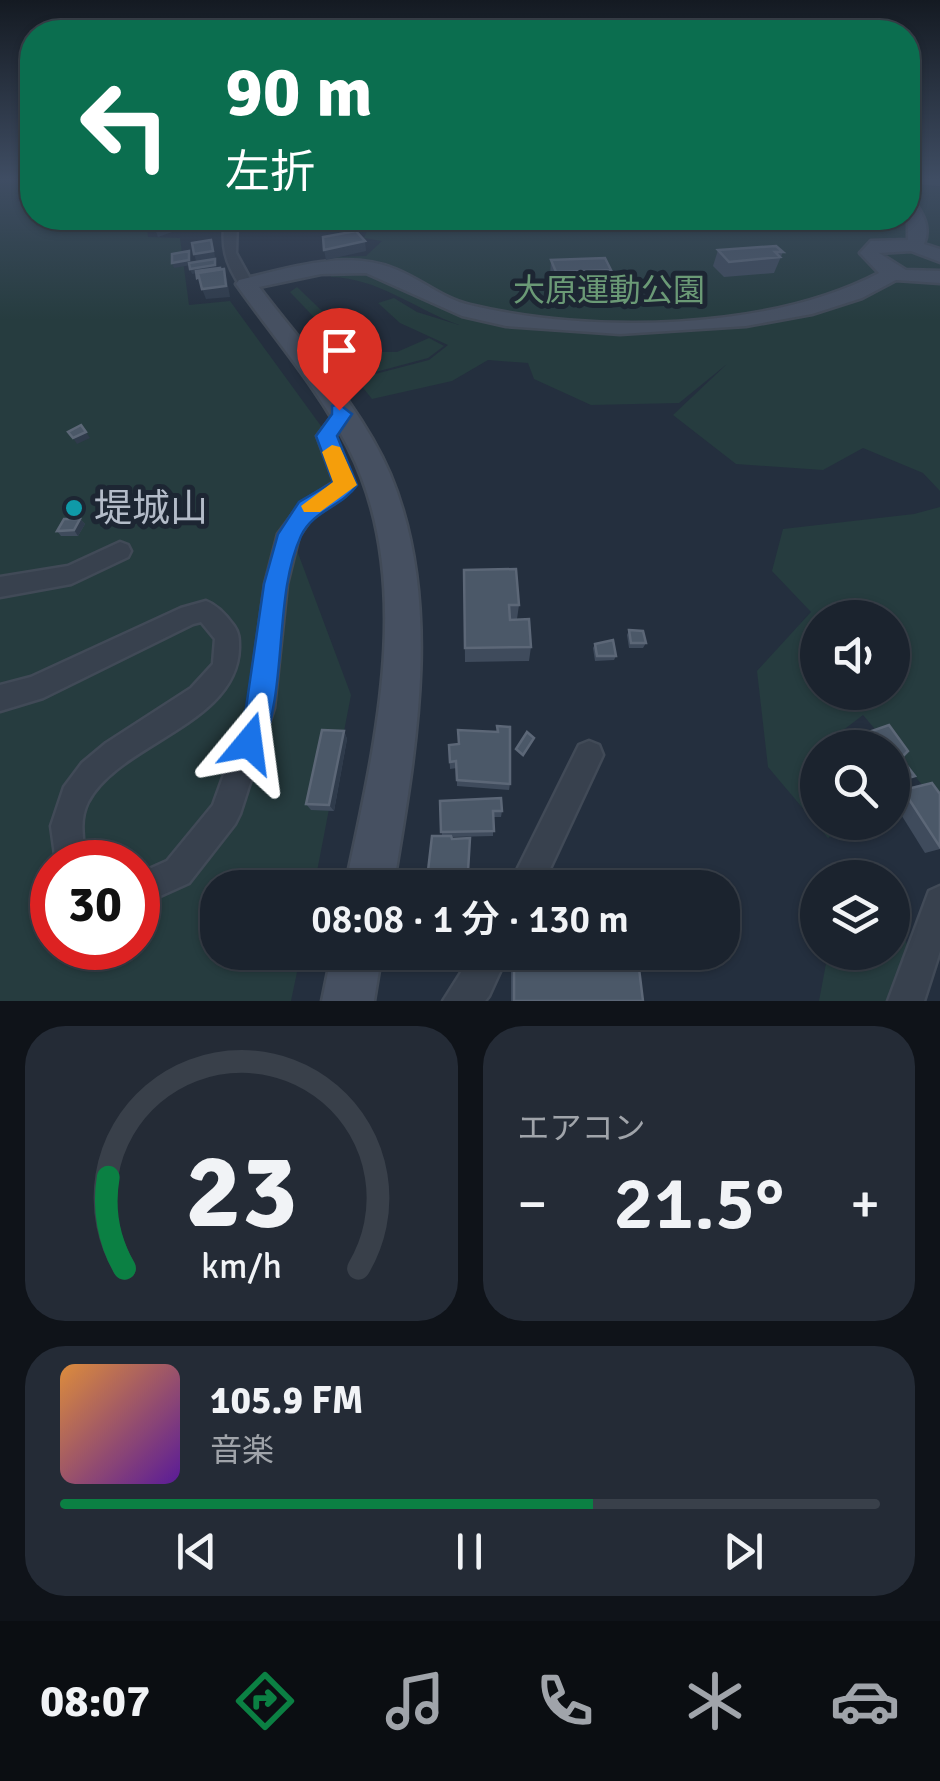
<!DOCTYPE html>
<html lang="ja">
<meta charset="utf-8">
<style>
body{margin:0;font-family:Signika,"Noto Sans JP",sans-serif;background:#242b36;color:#f1f3f6;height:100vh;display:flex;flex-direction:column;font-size:38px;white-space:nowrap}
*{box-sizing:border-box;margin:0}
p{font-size:32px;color:#a0a4aa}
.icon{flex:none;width:55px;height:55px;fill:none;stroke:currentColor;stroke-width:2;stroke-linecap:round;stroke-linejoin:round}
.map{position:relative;height:1001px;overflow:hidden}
.drawer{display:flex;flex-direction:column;gap:25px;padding:25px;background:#0f1319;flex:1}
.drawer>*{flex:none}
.guide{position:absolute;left:20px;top:20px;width:900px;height:210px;border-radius:40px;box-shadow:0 2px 8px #0004,0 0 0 2px #39404a;background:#0b6e4f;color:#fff;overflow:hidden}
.tools{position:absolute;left:800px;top:600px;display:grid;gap:20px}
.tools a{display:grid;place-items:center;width:110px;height:110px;border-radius:50%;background:#1b232e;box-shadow:0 2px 8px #0004,0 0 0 2px #39404a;font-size:50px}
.speed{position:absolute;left:30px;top:840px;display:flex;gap:20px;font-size:50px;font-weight:700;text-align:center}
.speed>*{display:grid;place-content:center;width:130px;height:130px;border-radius:50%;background:#1b232e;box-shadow:0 2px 8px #0004,0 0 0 2px #39404a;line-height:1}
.speed .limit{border:15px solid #d22;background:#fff;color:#111}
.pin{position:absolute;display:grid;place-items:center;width:85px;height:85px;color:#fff;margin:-102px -42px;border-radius:50% 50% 50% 0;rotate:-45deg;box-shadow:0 0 10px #0007}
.pin .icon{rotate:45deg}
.me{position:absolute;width:110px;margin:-55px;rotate:16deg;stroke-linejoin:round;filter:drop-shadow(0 0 8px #0008)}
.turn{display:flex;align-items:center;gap:35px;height:210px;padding:0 40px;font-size:45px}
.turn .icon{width:130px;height:130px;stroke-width:2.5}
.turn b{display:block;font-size:70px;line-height:85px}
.big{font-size:75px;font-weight:600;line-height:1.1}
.drawer .widget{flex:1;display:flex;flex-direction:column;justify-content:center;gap:15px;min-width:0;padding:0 35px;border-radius:40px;background:#242b36}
.drawer .dial{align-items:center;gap:0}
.dial svg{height:260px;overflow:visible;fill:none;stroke:#39404a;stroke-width:7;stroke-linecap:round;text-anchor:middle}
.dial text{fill:#f1f3f6;stroke:none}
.song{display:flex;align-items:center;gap:30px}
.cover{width:120px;height:120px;border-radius:15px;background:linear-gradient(135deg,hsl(30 70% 55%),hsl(270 70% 35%))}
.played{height:10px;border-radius:5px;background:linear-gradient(90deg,#0b8043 65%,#39404a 65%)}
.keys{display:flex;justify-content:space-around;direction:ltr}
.heat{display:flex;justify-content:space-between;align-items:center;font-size:55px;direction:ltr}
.drawer .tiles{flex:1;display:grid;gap:25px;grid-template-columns:1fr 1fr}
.widget:last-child{grid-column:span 2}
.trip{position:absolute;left:200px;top:870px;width:540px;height:100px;border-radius:40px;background:#1b232e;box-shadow:0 2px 8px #0004,0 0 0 2px #39404a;font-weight:600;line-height:100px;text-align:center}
.dock{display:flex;height:160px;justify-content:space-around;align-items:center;background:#0b0e12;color:#a0a4aa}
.dock .icon{width:70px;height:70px}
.dock .active{color:#0b8043}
.dock b{font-size:45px;color:#f1f3f6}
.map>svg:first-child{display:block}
</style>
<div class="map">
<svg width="940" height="1001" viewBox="0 0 940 1001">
<rect width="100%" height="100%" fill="#242f3e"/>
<g fill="#263c3f" fill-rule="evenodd">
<path d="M0,180H22L17,201L32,203V218H146L148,237L180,238L189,305L230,301L321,426L331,482L286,521L351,695L314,887L218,888V952L301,953L291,1001H0ZM52,862H138V948H52Z"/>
<path d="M908,184L940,187V491L923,473L863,448L823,470L736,464L673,415L727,364L679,403L591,405L534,379L528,363L488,360L452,381L372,399L356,379L429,360L448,345L400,323L378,303L394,298L417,312L459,325C415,309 378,278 331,277L332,257L366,256L382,241L364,238L369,226L388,218H908Z"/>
<polygon points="297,287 365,352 397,352 429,338 444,346 428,358 368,374 290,292"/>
<path d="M940,507V806L863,715L816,751L818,822L851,823L828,838L768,767L757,671L811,612L772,571L783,529L914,514ZM818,618H892V692H818Z"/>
<polygon points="893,911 909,949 894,1001 819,1001 828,953 892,952"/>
</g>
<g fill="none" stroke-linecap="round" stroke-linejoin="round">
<defs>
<g id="street">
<path d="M225,218H237L236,253L253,284L251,287H241C225,263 221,246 225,218Z"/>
<polygon points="343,408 352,414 335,437 355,485 315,513 299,536 287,584 274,708 240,814 235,824 189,883 138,906 138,874 167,861 213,805 248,708 265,584 278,534 301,503 334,482 317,436 337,410"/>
<polygon points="120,542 128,545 131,551 128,557 71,584 0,597 0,577 68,566"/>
<path d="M206,601C217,605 227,616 234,626C239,633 239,639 239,648C237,725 120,742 88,802C78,822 84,842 86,862H56L51,826L64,787L82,763L106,743L191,688L213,664L215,639L201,622L193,624L43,698L0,711V685L31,677L181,608Z"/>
<polygon points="589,741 599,745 603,755 541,888 508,888 579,745"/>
<polygon points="940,886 940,951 924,1001 888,1001 929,891"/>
<polygon points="474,952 509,952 489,996 485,1001 443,1001"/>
</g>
<g id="secondary">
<path d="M908,199L914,201C923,215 931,227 924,244L940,249V262L911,251L879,253L906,270L940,271V283L896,280L862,298L812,314L746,326L620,334L506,326L462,316L366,273L321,274L259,287C304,347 360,404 390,474C444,603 415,754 393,888H345C374,748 417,581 348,447C318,388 274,338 236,284L239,280C288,268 346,249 395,269C421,279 443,299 470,305C591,334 768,331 879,273L860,253L871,241L908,240Z"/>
<polygon points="332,952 382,952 374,1001 322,1001"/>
</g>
</defs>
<use href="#street" stroke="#414a57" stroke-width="5"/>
<use href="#secondary" stroke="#414a57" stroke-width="5"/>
<use href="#street" fill="#38414e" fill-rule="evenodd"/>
<use href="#secondary" fill="#465061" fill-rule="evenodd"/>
</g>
<g fill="#3f4b5c">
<polygon points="919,180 940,180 940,186 923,185"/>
<polygon points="191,218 217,218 213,226 194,227"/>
<polygon points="718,250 783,252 774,273 724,277 713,266"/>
<polygon points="551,260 611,270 608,285 554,288 550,276"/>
<polygon points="80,519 85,524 78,536 61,536 57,531"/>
<polygon points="464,570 519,605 517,619 531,647 529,661 465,662"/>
<polygon points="629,630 646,643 643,648 629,648 627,635"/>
<polygon points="595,644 616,656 614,660 595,661 593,648"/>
<polygon points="344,731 347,739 334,811 311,810 306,804"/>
<polygon points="449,745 510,784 509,790 457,786 457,768 450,769"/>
<polygon points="903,790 940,794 940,849 925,853 892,800 892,795"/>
<polygon points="440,801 502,811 501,817 493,817 493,836 452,837 452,839 470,838 468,875 462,876 462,885 457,886 457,888 426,888 442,836"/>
<polygon points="511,952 637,952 643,1001 511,1001"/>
</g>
<g fill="#2f3b4b">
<polygon points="173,218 178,218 179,219 175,231 158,237 154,227"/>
<polygon points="211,240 214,250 217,270 192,274 190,269 197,264 194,254"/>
<polygon points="365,241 366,251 326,260 324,250"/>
<polygon points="189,251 191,265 174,268 172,263"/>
<polygon points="224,269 227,280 230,297 206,299 202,289"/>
<polygon points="86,432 90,438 77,444 73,438"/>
<polygon points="80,519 85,524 78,536 74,530"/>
<polygon points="344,731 347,739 334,811 329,805"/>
</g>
<g fill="#4b5868" stroke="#5c6777" stroke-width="2.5">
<polygon points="157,218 173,218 172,221 154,227"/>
<polygon points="356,231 365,241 324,250 323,237"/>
<polygon points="211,240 213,251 194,254 192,243"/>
<polygon points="776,246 783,252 775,252 780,257 729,262 718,250"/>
<polygon points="189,251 189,260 172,263 172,254"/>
<polygon points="605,258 611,270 556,272 551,260"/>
<polygon points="215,259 215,265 190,269 189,263"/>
<polygon points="220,268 220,270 198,273 199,277 197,278 196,271"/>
<polygon points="224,269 226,286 202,289 198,273"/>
<polygon points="81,425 86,432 73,438 68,432"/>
<polygon points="64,519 80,519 74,530 57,531"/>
<polygon points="516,569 519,605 509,605 510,620 529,619 531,647 465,648 464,570"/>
<polygon points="629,630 643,631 646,643 631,643"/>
<polygon points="613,640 616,656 597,656 595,644"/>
<polygon points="889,725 908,751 903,756 904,761 892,765 892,748 837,748 834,744"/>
<polygon points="497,726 510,727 510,784 457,780 456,761 450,762 449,745 459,744 458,730 498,732"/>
<polygon points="322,730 344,731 329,805 306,804"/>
<polygon points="527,732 534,738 523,755 516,749"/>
<polygon points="908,767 915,776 892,783 892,771"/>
<polygon points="932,783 940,794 940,847 903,790"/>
<polygon points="501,798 502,811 493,811 494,831 441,832 440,801"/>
<polygon points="432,836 451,836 452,839 470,838 468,871 462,871 462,881 457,882 456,888 426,888"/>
<polygon points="514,952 637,952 643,1001 514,1001"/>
</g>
<linearGradient id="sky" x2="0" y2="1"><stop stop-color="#141a22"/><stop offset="0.56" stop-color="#3f4d63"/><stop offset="1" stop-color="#3f4d63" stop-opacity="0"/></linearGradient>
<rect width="940" height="320" fill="url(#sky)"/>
<path fill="#1a73e8" stroke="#114b97" stroke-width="2.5" d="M339,404L352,414L337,436L357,485C342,507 313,510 301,536C273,597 289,685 260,754L249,759L238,754L234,743L246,708L264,584L278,534L299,502L333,482L316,436L332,414V406Z"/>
<polygon fill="#f59e0b" points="332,445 340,447 357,485 320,512 304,512 301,506 333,482 322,452"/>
<circle fill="#0f9aa8" stroke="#1d2633" stroke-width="4" cx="74" cy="508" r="10"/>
<g text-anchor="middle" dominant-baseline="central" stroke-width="10" stroke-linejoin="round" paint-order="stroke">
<g font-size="32" fill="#6b9a76" stroke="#1d2633">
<text x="609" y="290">大原運動公園</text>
</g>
<g font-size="38" fill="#b4bcc9" stroke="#1d2633" text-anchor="start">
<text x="94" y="508">堤城山</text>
</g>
</g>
</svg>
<div class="tools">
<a><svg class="icon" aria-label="sound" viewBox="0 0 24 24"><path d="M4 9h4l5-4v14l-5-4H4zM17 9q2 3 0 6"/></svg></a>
<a><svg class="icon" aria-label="search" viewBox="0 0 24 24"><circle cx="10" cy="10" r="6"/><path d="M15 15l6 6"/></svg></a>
<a><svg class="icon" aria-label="layers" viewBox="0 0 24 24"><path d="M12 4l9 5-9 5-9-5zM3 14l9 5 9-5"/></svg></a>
</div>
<div class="speed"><div class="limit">30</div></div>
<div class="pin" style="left:339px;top:410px;background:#d93025"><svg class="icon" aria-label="arrive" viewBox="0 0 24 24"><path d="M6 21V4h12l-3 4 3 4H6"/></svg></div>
<svg class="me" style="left:249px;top:743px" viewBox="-20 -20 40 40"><path d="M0-17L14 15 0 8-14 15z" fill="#1a73e8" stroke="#fff" stroke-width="4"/></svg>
<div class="trip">08:08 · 1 分 · 130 m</div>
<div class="guide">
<div class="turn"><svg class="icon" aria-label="left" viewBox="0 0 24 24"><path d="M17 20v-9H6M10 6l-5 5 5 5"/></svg><div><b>90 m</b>左折</div></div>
</div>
</div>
<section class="drawer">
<div class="tiles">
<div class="widget dial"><svg viewBox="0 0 100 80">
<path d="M14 69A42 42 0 1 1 86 69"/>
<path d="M14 69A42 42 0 0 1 9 41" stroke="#0b8043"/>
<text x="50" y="56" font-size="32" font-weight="700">23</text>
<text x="50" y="72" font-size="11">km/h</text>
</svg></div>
<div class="widget"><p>エアコン</p>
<div class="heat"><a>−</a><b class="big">21.5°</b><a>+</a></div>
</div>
<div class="widget">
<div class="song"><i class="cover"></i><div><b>105.9 FM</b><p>音楽</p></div></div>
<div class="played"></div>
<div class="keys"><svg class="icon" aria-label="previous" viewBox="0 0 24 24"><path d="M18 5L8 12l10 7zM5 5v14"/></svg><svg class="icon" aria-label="pause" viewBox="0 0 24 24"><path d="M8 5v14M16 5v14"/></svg><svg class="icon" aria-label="next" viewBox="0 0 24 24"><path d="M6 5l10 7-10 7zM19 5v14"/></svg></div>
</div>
</div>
</section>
<nav class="dock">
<b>08:07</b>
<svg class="icon active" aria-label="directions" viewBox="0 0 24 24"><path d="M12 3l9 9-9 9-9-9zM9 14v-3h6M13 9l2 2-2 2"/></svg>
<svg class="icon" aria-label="music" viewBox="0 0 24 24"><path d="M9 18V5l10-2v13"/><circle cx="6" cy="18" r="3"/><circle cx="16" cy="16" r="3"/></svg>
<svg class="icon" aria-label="phone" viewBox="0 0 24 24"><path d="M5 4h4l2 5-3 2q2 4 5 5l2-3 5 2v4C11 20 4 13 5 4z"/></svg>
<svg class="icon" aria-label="climate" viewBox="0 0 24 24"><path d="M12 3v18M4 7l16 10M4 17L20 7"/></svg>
<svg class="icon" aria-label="car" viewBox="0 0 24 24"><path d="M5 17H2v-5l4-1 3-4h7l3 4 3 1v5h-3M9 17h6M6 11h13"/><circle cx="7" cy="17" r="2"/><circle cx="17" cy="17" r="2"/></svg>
</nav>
